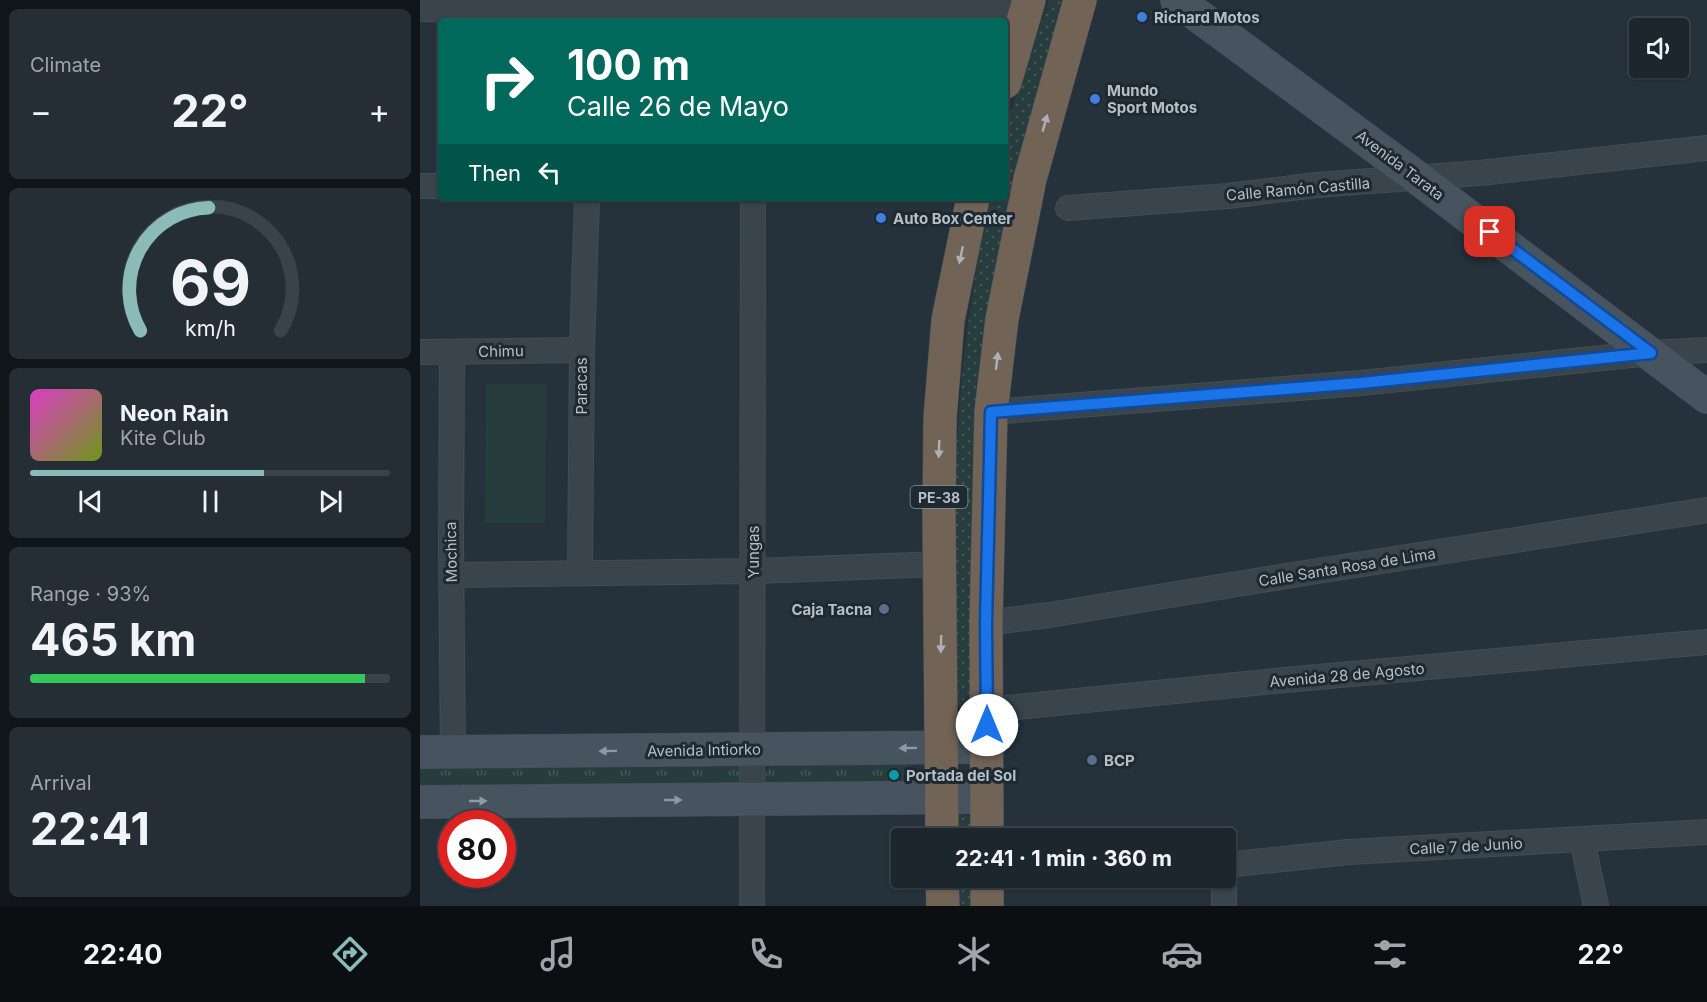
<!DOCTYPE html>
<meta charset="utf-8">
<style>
body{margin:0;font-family:Inter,sans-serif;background:#252e35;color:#f1f3f6;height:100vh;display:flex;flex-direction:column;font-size:22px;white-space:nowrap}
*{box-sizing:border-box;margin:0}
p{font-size:20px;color:#a0a5aa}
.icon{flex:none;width:33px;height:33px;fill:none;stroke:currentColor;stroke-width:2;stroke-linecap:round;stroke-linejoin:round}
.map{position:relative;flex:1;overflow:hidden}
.side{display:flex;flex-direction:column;gap:9px;padding:9px;background:#0f1519;width:420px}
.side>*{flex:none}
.banner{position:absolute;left:18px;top:18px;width:570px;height:183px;border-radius:6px;box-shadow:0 2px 4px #0004,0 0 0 2px #3a4349;background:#00695c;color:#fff;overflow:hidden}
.tools{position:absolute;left:1209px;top:18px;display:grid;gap:12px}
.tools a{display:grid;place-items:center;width:60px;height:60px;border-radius:6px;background:#1c262d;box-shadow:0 2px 4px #0004,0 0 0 2px #3a4349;font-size:30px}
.speed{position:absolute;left:18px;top:810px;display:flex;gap:12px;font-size:30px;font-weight:700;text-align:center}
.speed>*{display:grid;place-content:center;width:78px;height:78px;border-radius:50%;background:#1c262d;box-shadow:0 2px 4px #0004,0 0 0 2px #3a4349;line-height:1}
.speed .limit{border:9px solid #d22;background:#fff;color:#111}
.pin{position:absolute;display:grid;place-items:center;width:51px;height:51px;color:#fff;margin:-26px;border-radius:12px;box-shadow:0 3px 9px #0006}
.me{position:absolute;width:66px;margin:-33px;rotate:0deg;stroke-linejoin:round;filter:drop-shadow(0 0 4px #0008)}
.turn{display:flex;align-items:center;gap:21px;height:126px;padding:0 30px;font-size:27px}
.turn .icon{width:78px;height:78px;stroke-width:2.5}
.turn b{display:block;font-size:42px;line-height:51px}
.then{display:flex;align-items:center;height:57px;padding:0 30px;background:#0003;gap:12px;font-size:22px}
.big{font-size:45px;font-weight:700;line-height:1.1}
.side .card{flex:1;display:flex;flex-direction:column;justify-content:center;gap:9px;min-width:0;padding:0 21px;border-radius:9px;background:#252e35}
.side .dial{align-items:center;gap:0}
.dial svg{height:156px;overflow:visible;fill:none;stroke:#3a4349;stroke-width:7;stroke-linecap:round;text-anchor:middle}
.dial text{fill:#f1f3f6;stroke:none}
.song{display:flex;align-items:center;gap:18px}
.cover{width:72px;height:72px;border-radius:9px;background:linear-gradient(135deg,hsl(310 70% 55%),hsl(80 70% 35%))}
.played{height:6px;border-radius:3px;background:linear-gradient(90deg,#8bbbb9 65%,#3a4349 65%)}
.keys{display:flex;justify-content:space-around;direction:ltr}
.heat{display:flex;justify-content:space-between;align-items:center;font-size:33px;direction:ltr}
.charge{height:9px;border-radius:4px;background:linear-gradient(90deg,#34c759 93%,#3a4349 0)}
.trip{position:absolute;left:471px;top:828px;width:345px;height:60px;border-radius:6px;background:#1c262d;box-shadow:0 2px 4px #0004,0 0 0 2px #3a4349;font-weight:700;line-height:60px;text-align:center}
.menu{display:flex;height:96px;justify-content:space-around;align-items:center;background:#0b0f12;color:#a0a5aa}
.menu .icon{width:42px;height:42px}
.menu .selected{color:#8bbbb9}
.menu b{font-size:27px;color:#f1f3f6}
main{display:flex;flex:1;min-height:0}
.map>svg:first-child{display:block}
</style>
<main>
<section class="side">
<div class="card"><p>Climate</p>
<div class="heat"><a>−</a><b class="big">22°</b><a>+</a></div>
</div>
<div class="card dial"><svg viewBox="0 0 100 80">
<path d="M14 69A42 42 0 1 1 86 69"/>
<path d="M14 69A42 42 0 0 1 49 6" stroke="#8bbbb9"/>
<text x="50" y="56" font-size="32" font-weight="700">69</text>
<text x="50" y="72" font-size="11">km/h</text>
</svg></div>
<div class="card">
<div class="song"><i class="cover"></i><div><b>Neon Rain</b><p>Kite Club</p></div></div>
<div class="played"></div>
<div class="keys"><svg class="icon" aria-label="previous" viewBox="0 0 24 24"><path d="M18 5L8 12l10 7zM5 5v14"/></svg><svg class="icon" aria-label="pause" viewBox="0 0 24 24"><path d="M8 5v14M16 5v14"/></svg><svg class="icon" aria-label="next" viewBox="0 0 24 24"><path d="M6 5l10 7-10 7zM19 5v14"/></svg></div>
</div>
<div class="card"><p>Range · 93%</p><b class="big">465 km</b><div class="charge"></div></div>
<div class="card"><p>Arrival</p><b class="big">22:41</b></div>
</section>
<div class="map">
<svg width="1287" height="906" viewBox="0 0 1287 906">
<defs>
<pattern id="grass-dots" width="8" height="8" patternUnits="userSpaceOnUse" patternTransform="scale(1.5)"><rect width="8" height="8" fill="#273d3d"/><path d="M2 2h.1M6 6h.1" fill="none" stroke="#445758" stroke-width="1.8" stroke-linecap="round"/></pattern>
<pattern id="park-tufts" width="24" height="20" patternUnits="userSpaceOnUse" patternTransform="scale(1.5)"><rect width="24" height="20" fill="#273d3d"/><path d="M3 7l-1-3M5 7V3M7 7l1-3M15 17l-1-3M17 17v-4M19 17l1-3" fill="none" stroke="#445758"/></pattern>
</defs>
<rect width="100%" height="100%" fill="#25323c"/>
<g fill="url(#grass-dots)">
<path d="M629,0H647L604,140L581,250L557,707L548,715L537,704C536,596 531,487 542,379C548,318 557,258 570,198H585V130Z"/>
<polygon points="540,812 552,819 552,838 532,838 532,823"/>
<polygon points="532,878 552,878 553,906 533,906"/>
</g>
<g fill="url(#park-tufts)">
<polygon points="482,764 492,766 499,773 499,783 344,787 346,770 351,765"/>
<polygon points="319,765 324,772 322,788 0,796 0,766"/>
</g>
<polygon fill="#273d3d" points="66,384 126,384 125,523 65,523"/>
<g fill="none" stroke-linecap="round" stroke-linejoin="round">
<defs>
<g id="street">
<polyline points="0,9 174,11 607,7"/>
<polyline points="0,186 21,186"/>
<polyline points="648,208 808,196 896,185 1060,173 1287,148"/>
<polyline points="0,352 162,350"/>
<polyline points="32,352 31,547 33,752"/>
<polyline points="571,412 941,383 1231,353 1287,350"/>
<polyline points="160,573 162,350 167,198"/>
<polyline points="32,575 333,571 521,564"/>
<polyline points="566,623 629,615 885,573 1287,510"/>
<polyline points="567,710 854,681 1287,642"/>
<polyline points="1162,840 1176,906"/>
<polyline points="806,865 929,852 1287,832"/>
<polyline points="332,906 333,198"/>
<polyline points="804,906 804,878"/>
</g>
<g id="secondary">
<polyline points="757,0 999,179 1287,397"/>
<polyline points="0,752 567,747"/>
<polyline points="0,802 567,797"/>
</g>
<g id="highway">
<polyline points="585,82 609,0"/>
<polyline points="522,838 519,516 520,418 528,320 553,198"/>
<polyline points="567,838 566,623 571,412 582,319 610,179 660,0"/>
<polyline points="522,878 523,906"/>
<polyline points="567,878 567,906"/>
</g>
</defs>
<use href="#street" stroke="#424d55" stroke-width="26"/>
<use href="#secondary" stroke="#424d55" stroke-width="34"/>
<use href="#highway" stroke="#444f57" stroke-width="34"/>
<use href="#street" stroke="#39444c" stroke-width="24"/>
<use href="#secondary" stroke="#47535f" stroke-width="33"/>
<use href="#highway" stroke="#726357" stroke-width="33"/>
</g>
<defs><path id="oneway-solid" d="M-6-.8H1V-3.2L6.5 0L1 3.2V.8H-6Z" transform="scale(1.5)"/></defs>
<g fill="#abb1b6">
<use href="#oneway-solid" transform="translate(625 123) rotate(-74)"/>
<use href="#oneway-solid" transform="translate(541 255) rotate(102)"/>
<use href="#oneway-solid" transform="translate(577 361) rotate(-83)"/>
<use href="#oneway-solid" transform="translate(519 449) rotate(92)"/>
<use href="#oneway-solid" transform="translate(521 644) rotate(91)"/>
</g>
<g fill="#8e99a3">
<use href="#oneway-solid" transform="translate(488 748) rotate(179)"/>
<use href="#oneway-solid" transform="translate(188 751) rotate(179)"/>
<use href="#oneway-solid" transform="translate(253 800)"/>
<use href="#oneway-solid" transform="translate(58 801)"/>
</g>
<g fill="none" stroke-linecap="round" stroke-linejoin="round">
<defs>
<polyline id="route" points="567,725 566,623 571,412 941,383 1231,353 1070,232"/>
</defs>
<use href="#route" stroke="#114b97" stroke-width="15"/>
<use href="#route" stroke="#1a73e8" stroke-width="10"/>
</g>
<g fill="#3f7fe0" stroke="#1e2931" stroke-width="2">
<circle cx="722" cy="17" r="6"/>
<circle cx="675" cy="99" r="6"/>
<circle cx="461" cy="218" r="6"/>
</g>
<g fill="#5c6f8a" stroke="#1e2931" stroke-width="2">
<circle cx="464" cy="609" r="6"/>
<circle cx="672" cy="760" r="6"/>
</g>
<circle fill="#0f9aa8" stroke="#1e2931" stroke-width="2" cx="474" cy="775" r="6"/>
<g text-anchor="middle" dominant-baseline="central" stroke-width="6" stroke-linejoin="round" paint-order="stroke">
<rect fill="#1e2931" stroke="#88929a" stroke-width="1.5" x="490.5" y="486" width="57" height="22" rx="4.5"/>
<g font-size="14" font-weight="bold" fill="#b5bfc7">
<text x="519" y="497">PE-38</text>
</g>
<g font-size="15" font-weight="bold" fill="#b5bfc7" stroke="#1e2931" text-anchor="start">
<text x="734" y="17">Richard Motos</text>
<text x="687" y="90">Mundo<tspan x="687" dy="17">Sport Motos</tspan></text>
<text x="473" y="218">Auto Box Center</text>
<text x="452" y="609" text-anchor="end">Caja Tacna</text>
<text x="684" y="760">BCP</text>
<text x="486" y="775">Portada del Sol</text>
</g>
<g font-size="15" fill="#b5bfc7" stroke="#1e2931">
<text transform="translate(980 165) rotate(37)">Avenida Tarata</text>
<text transform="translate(878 189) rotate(-5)">Calle Ramón Castilla</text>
<text transform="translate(81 351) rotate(-1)">Chimu</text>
<text transform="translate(161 386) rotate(-90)">Paracas</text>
<text transform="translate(31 552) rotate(-91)">Mochica</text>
<text transform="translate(333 552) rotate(-90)">Yungas</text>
<text transform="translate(927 567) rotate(-9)">Calle Santa Rosa de Lima</text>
<text transform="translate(927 675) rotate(-5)">Avenida 28 de Agosto</text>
<text transform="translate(284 750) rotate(-1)">Avenida Intiorko</text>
<text transform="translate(1046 846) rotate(-3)">Calle 7 de Junio</text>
</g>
</g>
</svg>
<div class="tools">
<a><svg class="icon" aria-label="sound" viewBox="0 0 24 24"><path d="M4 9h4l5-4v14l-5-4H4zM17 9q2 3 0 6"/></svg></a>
</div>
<div class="speed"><div class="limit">80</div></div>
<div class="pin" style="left:1070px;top:232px;background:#d93025"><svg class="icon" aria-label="arrive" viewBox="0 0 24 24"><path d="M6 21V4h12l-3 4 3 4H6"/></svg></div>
<svg class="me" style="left:567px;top:725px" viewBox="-20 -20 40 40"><circle r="19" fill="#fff"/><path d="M0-13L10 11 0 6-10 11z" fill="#1a73e8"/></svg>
<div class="trip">22:41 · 1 min · 360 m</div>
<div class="banner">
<div class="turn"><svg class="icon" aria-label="right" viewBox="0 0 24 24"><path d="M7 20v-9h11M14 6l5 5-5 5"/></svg><div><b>100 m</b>Calle 26 de Mayo</div></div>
<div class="then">Then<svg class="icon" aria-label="left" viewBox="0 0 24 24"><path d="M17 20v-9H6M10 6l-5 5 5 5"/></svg></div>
</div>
</div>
</main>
<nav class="menu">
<b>22:40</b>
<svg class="icon selected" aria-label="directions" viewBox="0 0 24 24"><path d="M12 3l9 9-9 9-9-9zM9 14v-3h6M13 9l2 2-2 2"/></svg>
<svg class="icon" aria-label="music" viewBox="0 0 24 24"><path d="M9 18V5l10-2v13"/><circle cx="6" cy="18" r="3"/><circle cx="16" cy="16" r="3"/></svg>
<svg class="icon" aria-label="phone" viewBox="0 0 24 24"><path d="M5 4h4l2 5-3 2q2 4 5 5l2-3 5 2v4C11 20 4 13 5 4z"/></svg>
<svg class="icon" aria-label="climate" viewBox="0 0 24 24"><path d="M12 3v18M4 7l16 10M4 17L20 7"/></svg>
<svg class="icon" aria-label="car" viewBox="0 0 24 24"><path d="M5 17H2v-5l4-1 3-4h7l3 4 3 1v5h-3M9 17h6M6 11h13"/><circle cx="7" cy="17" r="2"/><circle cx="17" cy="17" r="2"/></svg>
<svg class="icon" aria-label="filters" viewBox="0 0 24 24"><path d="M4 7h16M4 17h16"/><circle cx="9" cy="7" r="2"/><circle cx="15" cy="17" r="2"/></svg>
<b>22°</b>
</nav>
